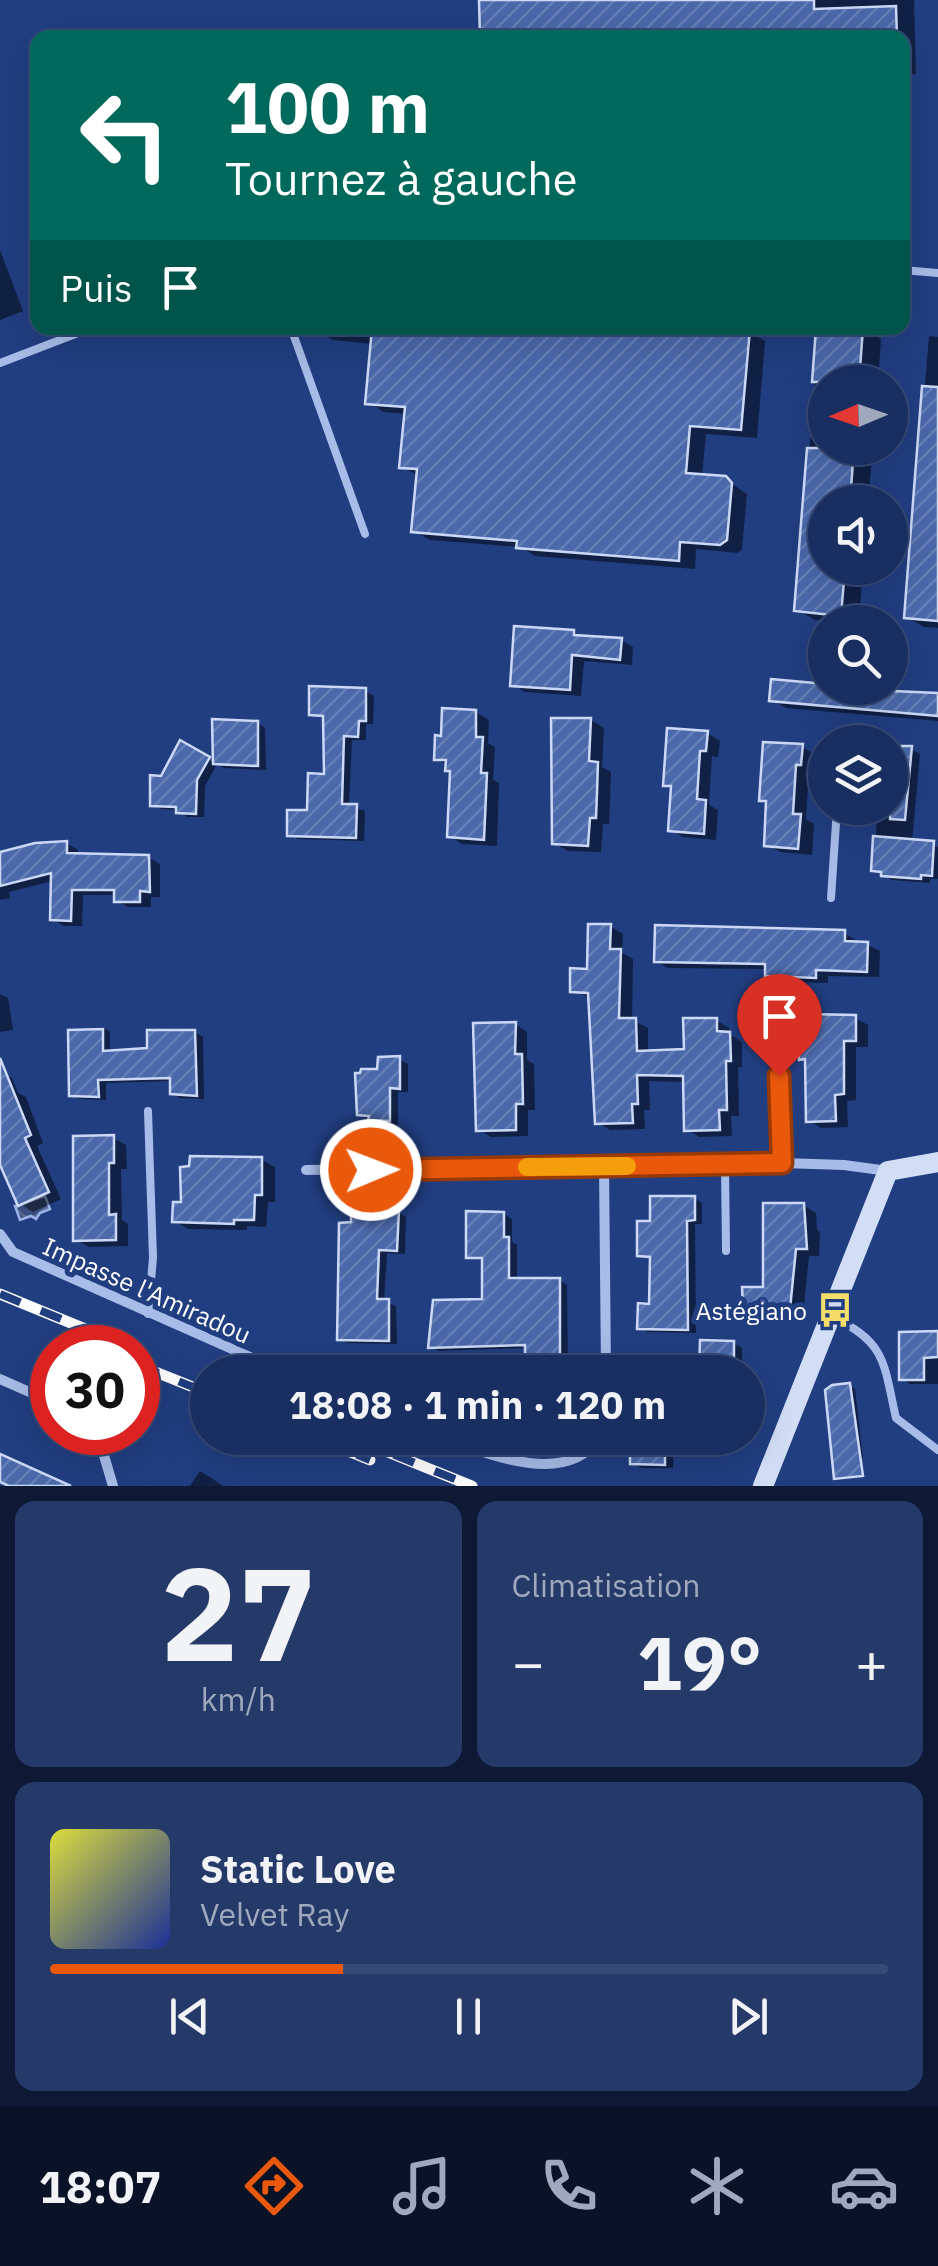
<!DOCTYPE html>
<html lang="fr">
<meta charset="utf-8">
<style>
body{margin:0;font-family:"IBM Plex Sans",sans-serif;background:#263a6a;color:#f1f3f6;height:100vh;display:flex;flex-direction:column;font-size:38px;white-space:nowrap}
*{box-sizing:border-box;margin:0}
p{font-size:32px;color:#9fa8bd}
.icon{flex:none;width:55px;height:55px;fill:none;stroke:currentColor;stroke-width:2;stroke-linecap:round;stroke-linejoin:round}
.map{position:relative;height:1486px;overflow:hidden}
.sheet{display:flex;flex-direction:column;gap:15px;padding:15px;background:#0e1935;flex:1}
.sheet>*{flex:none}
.hud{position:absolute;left:30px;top:30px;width:880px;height:305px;border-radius:20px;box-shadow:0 10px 40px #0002,0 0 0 2px #374a76;background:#00695c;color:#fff;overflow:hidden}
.needle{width:65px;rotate:268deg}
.controls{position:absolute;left:808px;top:365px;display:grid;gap:20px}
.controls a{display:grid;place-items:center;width:100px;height:100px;border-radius:50%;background:#192e61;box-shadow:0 10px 40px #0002,0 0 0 2px #374a76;font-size:50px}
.speed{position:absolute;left:30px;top:1325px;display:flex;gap:20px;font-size:50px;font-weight:700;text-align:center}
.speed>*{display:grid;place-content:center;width:130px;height:130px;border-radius:50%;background:#192e61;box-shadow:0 10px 40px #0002,0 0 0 2px #374a76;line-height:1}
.speed .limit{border:15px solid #d22;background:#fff;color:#111}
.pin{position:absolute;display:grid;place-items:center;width:85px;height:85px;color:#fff;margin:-102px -42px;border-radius:50% 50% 50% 0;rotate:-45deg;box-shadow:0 0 10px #0007}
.pin .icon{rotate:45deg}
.me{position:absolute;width:110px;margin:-55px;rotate:89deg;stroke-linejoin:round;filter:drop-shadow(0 0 8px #0008)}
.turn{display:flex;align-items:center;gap:35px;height:210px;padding:0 30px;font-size:45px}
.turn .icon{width:130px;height:130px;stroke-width:2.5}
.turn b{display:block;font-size:70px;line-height:85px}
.then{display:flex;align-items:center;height:95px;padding:0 30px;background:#0003;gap:20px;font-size:38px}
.big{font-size:75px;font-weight:800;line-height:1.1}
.sheet .widget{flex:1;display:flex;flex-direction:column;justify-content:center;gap:15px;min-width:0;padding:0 35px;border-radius:20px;background:#263a6a}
.sheet .dial{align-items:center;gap:0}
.dial b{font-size:130px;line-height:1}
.song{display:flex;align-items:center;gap:30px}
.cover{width:120px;height:120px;border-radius:15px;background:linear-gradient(135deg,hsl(60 70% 55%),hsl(230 70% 35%))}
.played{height:10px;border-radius:5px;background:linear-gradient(90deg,#ea580c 35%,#374a76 35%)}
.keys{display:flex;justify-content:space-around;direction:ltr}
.heat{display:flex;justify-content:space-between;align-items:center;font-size:55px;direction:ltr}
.sheet .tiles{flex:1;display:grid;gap:15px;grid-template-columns:1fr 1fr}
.widget:last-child{grid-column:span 2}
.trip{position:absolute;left:190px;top:1355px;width:575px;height:100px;border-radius:50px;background:#192e61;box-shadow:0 10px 40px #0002,0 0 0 2px #374a76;font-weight:800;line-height:100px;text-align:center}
.menu{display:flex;height:160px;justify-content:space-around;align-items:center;background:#0a1227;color:#9fa8bd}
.menu .icon{width:70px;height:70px}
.menu .selected{color:#ea580c}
.menu b{font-size:45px;color:#f1f3f6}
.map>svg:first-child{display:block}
</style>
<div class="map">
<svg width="938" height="1486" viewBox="0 0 938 1486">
<defs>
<pattern id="water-waves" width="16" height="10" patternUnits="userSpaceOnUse" patternTransform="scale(2.5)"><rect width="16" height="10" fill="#394f7f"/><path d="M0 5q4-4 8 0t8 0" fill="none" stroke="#576992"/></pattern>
<pattern id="building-hatch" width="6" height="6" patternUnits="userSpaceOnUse" patternTransform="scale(2.5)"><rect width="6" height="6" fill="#4a68aa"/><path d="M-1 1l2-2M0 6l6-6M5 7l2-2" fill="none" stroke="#657fb7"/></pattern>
</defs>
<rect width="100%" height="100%" fill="#213e81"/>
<polygon fill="url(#water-waves)" stroke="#9bb5e9" stroke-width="2.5" points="45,1196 50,1209 40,1213 36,1219 31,1216 20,1220 15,1206"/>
<g fill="#0007">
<polygon points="482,0 914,0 916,74 902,75 902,38 483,38"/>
<polygon points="0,250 23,311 0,320"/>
<polygon points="317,328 715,328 749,332 765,341 757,438 706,434 702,477 725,479 747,494 742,549 738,553 696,549 695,569 535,556 520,547 430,540 414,531 419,476 402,467 407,414 384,412 368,402 373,344 333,340 316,331"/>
<polygon points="819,328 863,328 881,339 878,382 825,382 825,448 873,448 868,502 825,502 825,568 863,568 859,622 815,620 797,610"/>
<polygon points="929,336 938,337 938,628 924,627 906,617"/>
<polygon points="573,632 584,638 621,640 633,647 632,665 584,661 581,696 525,692 513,684"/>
<polygon points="825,686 938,696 938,721 786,708 772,700"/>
<polygon points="365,691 374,696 373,724 366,724 366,740 352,740 349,806 365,811 364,841 298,839 289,834 309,812 326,776 325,719 311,714"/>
<polygon points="476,712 489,720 488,743 495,747 493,780 499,783 497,846 462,844 449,836 452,772 448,765 437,759"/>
<polygon points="591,720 604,728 602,767 611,772 609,824 603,824 601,852 568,851 554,843"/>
<polygon points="257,723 265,728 266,770 224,768 217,764 205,786 204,817 187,817 179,810 161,809 152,804 181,743 215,763"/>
<polygon points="707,733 720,741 718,757 712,756 709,805 718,810 716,840 683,837 670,829 673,789 666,785"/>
<polygon points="802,747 816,755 814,771 809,771 806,819 814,824 812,855 780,852 766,844 768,803 762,800"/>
<polygon points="890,748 911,749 920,754 912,842 938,847 938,879 930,879 930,883 892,880 873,869 878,808 890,808"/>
<polygon points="66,843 78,850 78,856 148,857 160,864 160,897 151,897 151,907 128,907 116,900 116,895 83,895 82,926 64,926 52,919 53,881 9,892 10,898 0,900 0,855"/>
<polygon points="610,926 623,934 622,953 633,959 632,1020 648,1028 648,1053 686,1051 716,1020 729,1028 729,1034 742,1042 742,1067 738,1067 739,1116 731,1116 732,1136 699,1137 687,1129 685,1082 649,1081 650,1110 644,1110 645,1129 610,1130 598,1123 591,998 573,991 590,972"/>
<polygon points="844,933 856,940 856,944 868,945 880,951 879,977 828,976 828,983 779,982 767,975 767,969 668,968 656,961"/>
<polygon points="0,994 8,998 13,1030 0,1032"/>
<polygon points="855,1018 868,1025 868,1047 856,1047 856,1100 847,1101 848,1127 821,1128 808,1120 807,1062 801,1058"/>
<polygon points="515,1024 527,1032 527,1060 534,1064 535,1110 528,1110 528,1136 491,1137 478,1129"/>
<polygon points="102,1027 110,1032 110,1053 150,1050 195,1032 203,1037 204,1099 180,1098 172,1093 172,1081 106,1083 106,1100 79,1099 71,1094 71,1040"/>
<polygon points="399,1059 408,1064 408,1092 398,1092 398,1125 380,1124 359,1114 380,1071"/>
<polygon points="0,1071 12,1078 18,1093 26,1097 43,1143 37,1146 61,1199 33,1212 20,1204 0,1158"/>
<polygon points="113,1138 126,1145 127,1169 121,1169 122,1220 128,1224 128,1246 89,1247 76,1240"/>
<polygon points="262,1160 275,1167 275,1202 268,1202 266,1227 247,1226 247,1230 188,1229 175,1221 183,1205"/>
<polygon points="694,1198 702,1203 702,1224 695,1224 696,1333 647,1332 639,1327 651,1306 653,1260 639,1255 653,1223"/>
<polygon points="803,1205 816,1213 817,1230 820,1232 819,1256 809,1256 803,1315 759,1315 745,1307 766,1289"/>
<polygon points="398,1213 406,1217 405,1254 387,1253 384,1302 396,1306 397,1344 348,1343 340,1339 341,1225"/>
<polygon points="504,1214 512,1219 512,1242 517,1245 517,1280 559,1280 567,1285 568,1367 536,1367 527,1362 527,1348 439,1351 431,1347 485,1301 484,1261 469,1256"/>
<polygon points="938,1333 938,1384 910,1384 902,1379"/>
<polygon points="702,1342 733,1343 742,1348 742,1366 751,1371 750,1396 748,1396 748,1372 702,1372"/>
<polygon points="849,1385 855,1389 863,1458 840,1463"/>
<polygon points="632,1438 674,1438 673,1468 641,1468 632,1463"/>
<polygon points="200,1471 213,1479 223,1486 190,1486"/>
</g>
<g fill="url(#building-hatch)" stroke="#cbd9f6" stroke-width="2.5">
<polygon points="479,0 814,0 814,9 896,6 897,38 480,38"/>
<polygon points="372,328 750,329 741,430 690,426 686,473 726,476 732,483 727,540 720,545 680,542 679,561 516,548 517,541 411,532 417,469 399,468 405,407 365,404"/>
<polygon points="816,328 863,328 859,382 812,382"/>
<polygon points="922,386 938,387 938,621 904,618"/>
<polygon points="807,448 854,448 850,502 825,502 825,568 845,568 841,616 794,611"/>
<polygon points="514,626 574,630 574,635 622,638 620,660 572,655 570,690 510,686"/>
<polygon points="771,679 825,684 825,688 938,693 938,716 769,701"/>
<polygon points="309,686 366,688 366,721 359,721 358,737 344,736 342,804 357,804 356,838 287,836 287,810 307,810 308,773 324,774 323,716 309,715"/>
<polygon points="442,708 476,710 476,737 483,737 481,773 487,773 484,840 447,837 450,771 445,771 446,760 434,760 435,735 441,736"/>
<polygon points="551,718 591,718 589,761 598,762 597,793 596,818 590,818 588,846 552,844"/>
<polygon points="212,719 258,721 258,766 213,764"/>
<polygon points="667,728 708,731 706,751 700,751 697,799 706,800 704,834 668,831 671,786 663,786"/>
<polygon points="180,740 210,757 197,780 196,814 176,813 176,807 150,806 150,775 161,776"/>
<polygon points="763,742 803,744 801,765 796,765 793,814 801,814 798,849 764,846 766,801 759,801"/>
<polygon points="890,746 912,746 905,820 890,819"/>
<polygon points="873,836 934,841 932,876 921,875 921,879 881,876 881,872 871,871"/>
<polygon points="67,841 67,853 149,855 150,892 140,891 140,902 114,902 114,890 72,890 71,921 50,920 51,873 0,886 0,852 35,843"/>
<polygon points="588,924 611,924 610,949 621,949 619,1018 636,1018 637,1051 684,1049 683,1018 717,1018 717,1031 730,1032 731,1061 726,1061 727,1110 719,1110 720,1130 684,1131 683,1076 637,1075 638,1104 632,1104 633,1123 595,1124 588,993 570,992 570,968 587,969"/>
<polygon points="655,925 845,930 845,941 868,942 867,972 816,970 816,978 765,976 765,964 654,962"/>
<polygon points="804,1014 856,1015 856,1041 844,1041 844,1094 835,1095 836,1121 806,1122 805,1059 799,1060 798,1031 804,1031"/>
<polygon points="516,1022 515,1054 522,1054 523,1104 516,1104 516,1130 476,1131 473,1023"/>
<polygon points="103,1029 103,1051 147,1048 147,1030 195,1030 197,1096 170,1094 170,1078 98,1080 99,1097 69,1096 68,1030"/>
<polygon points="400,1056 400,1089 390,1088 390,1121 368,1120 369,1116 357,1115 355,1073 360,1073 361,1069 377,1069 378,1057"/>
<polygon points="0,1058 31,1135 25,1138 49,1192 18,1206 0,1165"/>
<polygon points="114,1135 114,1163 109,1163 109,1215 116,1214 116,1240 73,1241 73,1136"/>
<polygon points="190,1156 262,1157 262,1195 255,1195 254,1220 234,1220 234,1224 172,1222 173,1202 181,1202 180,1167 189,1166"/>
<polygon points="650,1196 695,1196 695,1220 687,1221 688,1330 637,1329 638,1303 649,1304 650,1257 637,1256 637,1221 650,1221"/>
<polygon points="763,1203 804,1203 807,1249 796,1249 790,1309 743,1308 742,1287 763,1287"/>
<polygon points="351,1208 399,1210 397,1251 379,1250 377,1299 389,1299 389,1341 337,1340 339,1223 351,1222"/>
<polygon points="466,1211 504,1212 504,1237 509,1237 509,1278 560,1278 560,1364 525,1363 525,1345 428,1348 433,1300 482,1299 482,1258 466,1258"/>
<polygon points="938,1331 938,1357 924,1358 924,1380 899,1380 899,1332"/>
<polygon points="700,1340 734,1341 734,1372 699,1372"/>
<polygon points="850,1383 863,1476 834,1479 825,1390 832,1385"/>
<polygon points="630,1438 665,1438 665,1465 630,1464"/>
<polygon points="0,1454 71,1486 9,1486 0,1482"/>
</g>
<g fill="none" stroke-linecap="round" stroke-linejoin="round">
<g stroke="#a7bce8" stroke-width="8">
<polyline points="902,270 938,273"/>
<polyline points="291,328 365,534"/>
<polyline points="0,363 91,328"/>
<polyline points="831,898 837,808"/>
<polyline points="779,1076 783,1163"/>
<polyline points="148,1111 153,1258 148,1314"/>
<polyline points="725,1165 726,1251"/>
<path d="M834,1318C887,1342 884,1366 896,1418L938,1450"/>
<polyline points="99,1441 126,1433"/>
</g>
<g stroke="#a7bce8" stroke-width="10">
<polyline points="604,1166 606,1372"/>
<polyline points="306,1170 783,1163 844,1165 888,1171"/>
<polyline points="0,1234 13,1252 284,1372"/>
<polyline points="0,1379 52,1402"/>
<polyline points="97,1432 113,1486"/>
<path d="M445,1438C492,1456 567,1486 599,1438"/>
</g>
<polyline stroke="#d2ddf6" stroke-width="20" points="763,1486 888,1171 938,1162"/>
<defs>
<g id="rail">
<polyline points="0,1294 132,1348"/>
<polyline points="138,1365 208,1393"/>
<polyline points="316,1438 370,1460"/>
<polyline points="353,1438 472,1486"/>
</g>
</defs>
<use href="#rail" stroke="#fff" stroke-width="11"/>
<use href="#rail" stroke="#213e81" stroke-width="8" stroke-dasharray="22" stroke-linecap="butt"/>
</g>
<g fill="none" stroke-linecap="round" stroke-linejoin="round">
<defs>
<polyline id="route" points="371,1170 782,1163 779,1076"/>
</defs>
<use href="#route" stroke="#983908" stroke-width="25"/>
<use href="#route" stroke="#ea580c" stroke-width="18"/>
<polyline stroke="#f59e0b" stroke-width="18" points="527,1167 627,1166"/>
</g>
<defs>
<symbol id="bus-bare" viewBox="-9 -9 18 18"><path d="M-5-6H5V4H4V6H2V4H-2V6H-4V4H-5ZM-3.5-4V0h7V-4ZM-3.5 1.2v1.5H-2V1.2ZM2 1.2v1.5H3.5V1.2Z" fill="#f4de69" stroke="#213e81" stroke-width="2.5" paint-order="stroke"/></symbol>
</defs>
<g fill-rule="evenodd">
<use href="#bus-bare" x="810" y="1285" width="50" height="50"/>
</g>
<g text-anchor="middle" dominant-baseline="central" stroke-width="10" stroke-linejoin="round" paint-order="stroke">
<g font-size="25" fill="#fff" stroke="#213e81">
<text transform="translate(147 1290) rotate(24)">Impasse l'Amiradou</text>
</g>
<g font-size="25" fill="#fff" stroke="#213e81" text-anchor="end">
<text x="807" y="1310">Astégiano</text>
</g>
</g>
</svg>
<div class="controls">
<a><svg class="needle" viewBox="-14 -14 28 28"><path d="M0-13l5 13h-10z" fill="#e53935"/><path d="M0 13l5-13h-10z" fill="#9fa8bd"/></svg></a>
<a><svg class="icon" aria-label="sound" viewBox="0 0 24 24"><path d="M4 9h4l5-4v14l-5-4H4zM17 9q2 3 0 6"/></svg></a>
<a><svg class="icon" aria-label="search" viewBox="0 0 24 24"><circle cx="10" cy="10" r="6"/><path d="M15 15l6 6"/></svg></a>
<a><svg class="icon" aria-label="layers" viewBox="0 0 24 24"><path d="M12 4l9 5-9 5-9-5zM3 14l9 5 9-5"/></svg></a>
</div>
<div class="speed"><div class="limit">30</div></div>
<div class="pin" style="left:779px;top:1076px;background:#d93025"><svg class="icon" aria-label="arrive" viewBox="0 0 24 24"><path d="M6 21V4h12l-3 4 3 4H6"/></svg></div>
<svg class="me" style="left:371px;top:1170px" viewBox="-20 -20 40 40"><circle r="17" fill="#ea580c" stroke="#fff" stroke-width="3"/><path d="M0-11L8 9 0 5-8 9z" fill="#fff"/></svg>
<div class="trip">18:08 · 1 min · 120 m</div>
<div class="hud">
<div class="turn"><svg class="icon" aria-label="left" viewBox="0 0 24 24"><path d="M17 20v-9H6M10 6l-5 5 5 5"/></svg><div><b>100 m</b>Tournez à gauche</div></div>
<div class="then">Puis<svg class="icon" aria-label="arrive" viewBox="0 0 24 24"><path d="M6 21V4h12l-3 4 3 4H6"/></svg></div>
</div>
</div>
<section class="sheet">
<div class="tiles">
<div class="widget dial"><b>27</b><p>km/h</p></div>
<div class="widget"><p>Climatisation</p>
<div class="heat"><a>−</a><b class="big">19°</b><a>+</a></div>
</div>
<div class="widget">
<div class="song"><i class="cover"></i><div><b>Static Love</b><p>Velvet Ray</p></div></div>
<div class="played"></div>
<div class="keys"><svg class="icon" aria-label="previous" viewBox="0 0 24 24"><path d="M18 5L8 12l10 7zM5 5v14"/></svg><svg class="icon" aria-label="pause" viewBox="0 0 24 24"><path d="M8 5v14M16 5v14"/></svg><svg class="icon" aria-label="next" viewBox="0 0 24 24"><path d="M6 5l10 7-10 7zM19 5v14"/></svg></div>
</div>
</div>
</section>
<nav class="menu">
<b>18:07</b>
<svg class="icon selected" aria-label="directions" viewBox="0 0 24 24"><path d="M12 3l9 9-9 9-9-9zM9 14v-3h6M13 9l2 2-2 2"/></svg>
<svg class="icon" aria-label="music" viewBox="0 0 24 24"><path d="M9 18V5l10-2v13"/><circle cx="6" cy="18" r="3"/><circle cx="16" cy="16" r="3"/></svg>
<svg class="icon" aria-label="phone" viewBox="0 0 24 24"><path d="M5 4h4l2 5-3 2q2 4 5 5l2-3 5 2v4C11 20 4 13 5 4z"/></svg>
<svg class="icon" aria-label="climate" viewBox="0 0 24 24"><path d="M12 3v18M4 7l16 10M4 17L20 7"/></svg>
<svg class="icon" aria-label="car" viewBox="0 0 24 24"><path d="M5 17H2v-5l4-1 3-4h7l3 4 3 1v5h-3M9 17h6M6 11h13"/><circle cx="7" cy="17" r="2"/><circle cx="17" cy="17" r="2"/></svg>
</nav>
